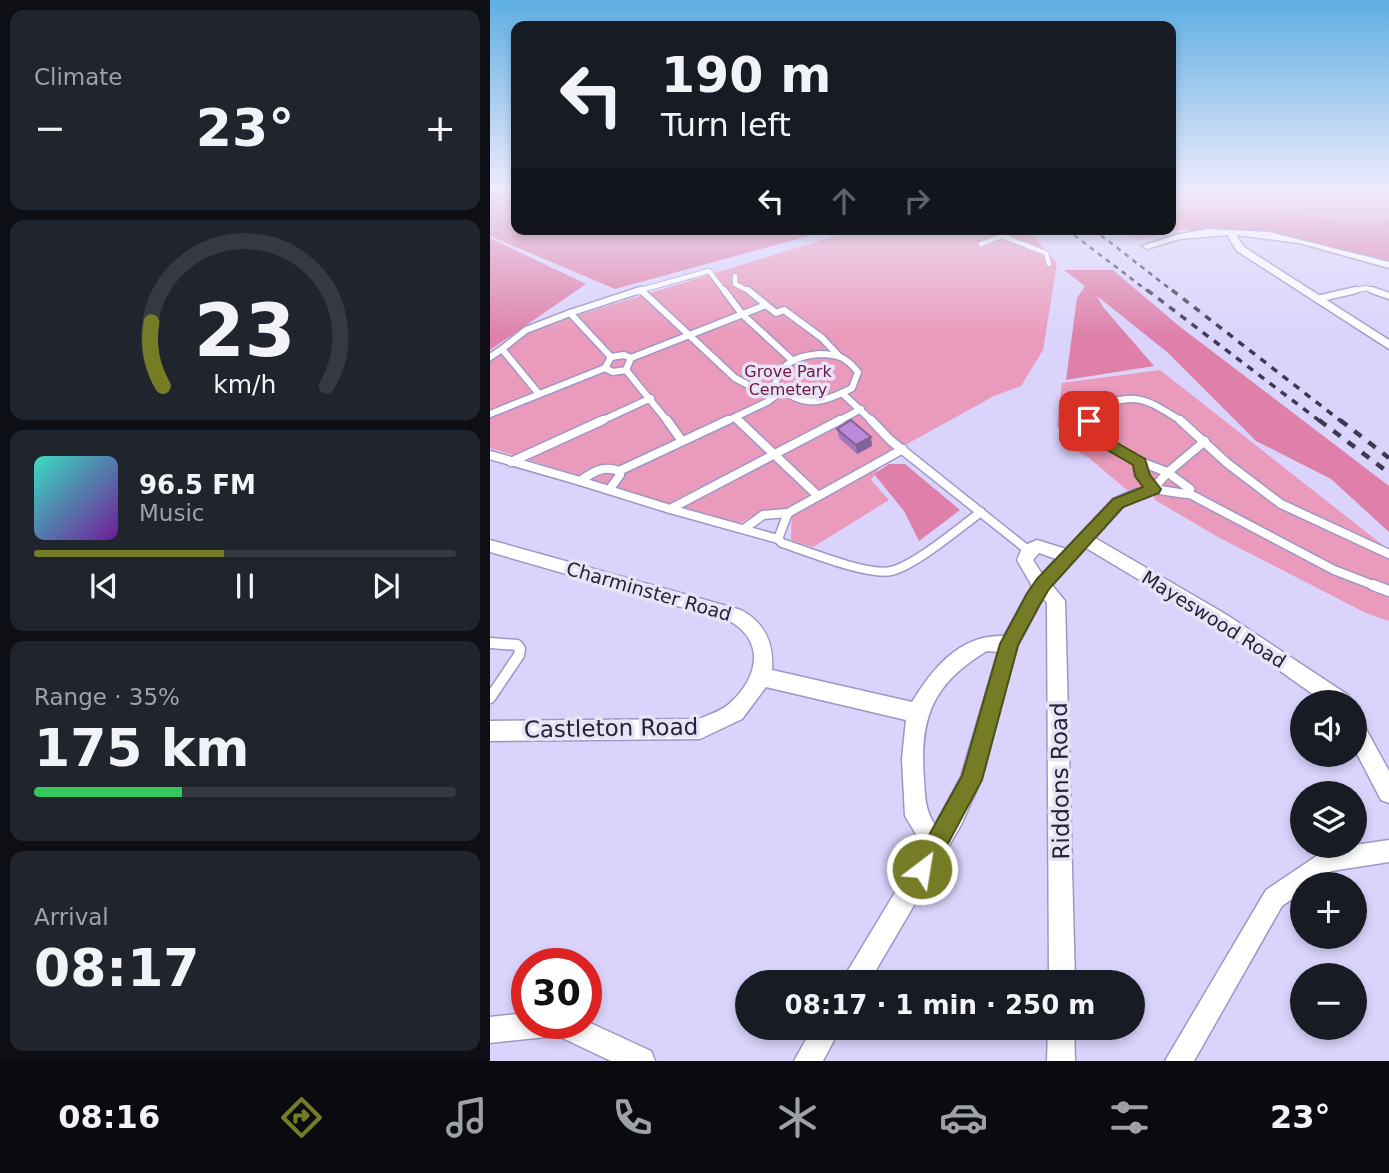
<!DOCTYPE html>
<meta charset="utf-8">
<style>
body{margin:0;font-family:"DejaVu Sans",sans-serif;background:#20242c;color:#f1f3f6;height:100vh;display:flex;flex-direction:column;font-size:26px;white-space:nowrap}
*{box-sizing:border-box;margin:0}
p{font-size:23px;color:#9ea1a6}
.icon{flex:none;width:38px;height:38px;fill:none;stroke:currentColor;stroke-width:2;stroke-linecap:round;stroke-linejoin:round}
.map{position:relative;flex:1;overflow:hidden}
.drawer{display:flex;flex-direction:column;gap:10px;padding:10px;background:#0d0f14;width:490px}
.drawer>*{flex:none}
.top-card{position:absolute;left:21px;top:21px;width:665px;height:214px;border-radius:14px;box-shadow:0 4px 10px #0003;background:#171b24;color:#f1f3f6;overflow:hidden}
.controls{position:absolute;left:800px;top:690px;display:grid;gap:14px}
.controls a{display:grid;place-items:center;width:77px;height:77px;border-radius:50%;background:#171b24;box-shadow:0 4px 10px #0003;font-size:35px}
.speed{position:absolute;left:21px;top:948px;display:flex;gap:14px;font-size:35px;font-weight:700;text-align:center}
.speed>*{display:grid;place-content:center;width:91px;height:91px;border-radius:50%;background:#171b24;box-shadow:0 4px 10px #0003;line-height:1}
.speed .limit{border:10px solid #d22;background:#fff;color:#111}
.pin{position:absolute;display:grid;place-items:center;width:60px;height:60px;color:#fff;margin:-30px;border-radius:14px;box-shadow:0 4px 10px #0006}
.me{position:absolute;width:77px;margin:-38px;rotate:31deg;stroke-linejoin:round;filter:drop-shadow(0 0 5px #0008)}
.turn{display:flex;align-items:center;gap:24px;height:147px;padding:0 35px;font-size:32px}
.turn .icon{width:91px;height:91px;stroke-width:2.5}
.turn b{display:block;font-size:49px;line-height:60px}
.lanes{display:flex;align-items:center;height:66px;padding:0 35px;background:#0003;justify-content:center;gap:35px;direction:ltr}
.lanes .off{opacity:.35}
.big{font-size:52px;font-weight:600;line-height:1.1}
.drawer .card{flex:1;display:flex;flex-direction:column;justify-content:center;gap:10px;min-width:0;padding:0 24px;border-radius:14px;background:#20242c}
.drawer .dial{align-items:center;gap:0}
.dial svg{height:182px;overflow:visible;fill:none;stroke:#363941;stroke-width:7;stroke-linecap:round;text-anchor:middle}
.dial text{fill:#f1f3f6;stroke:none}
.song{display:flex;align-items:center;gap:21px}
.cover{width:84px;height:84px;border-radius:10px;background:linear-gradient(135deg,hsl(170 70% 55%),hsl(280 70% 35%))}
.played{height:7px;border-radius:4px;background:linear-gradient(90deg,#767c25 45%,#363941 45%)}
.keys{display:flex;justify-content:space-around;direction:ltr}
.heat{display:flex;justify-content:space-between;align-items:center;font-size:38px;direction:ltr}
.charge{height:10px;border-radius:5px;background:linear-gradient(90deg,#34c759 35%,#363941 0)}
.trip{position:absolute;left:245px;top:970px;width:410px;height:70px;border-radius:35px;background:#171b24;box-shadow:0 4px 10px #0003;font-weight:600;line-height:70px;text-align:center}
.tabs{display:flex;height:112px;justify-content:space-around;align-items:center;background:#090b0e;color:#9ea1a6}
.tabs .icon{width:49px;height:49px}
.tabs .active{color:#767c25}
.tabs b{font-size:32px;color:#f1f3f6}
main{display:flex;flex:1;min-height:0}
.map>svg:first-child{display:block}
</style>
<main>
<section class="drawer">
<div class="card"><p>Climate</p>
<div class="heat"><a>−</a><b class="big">23°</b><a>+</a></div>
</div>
<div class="card dial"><svg viewBox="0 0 100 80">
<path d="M14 69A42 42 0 1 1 86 69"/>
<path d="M14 69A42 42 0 0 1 9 41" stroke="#767c25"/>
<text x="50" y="56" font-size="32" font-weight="700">23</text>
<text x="50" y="72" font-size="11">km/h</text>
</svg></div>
<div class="card">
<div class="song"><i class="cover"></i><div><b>96.5 FM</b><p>Music</p></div></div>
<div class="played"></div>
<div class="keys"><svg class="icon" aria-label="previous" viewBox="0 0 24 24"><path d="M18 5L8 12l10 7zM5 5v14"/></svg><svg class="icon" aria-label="pause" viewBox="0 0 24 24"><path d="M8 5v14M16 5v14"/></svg><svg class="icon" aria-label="next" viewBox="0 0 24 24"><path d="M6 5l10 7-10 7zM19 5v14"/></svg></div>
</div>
<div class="card"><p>Range · 35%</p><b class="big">175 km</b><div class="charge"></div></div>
<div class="card"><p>Arrival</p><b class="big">08:17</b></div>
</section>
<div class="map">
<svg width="899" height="1061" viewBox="0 0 899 1061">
<rect width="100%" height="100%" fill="#dad3fc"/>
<g fill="#ea9abb">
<polygon points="681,189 899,189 899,263 749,228 681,231 655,239 640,237 628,229 681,229"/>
<polygon points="368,229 537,229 567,263 553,350 531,386 504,396 399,454 381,480 399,500 323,547 301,540 302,506 296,509 273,510 247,525 0,448 0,362 43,329"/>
<polygon points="670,370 899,550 899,621 876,613 728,537 665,500 663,493 656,487 637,490 599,458 575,444 567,425 572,383"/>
</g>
<g fill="#de80a9">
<polygon points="0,189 26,189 26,229 344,229 125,289 0,236"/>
<path d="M750,210C775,211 803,213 828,218C853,222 873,227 899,220V264L779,233L701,231L692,225L690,215L694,212Z"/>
<polygon points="0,238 96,284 0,350"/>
<polygon points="574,270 623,270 689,326 899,486 899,532 841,479 766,441 677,352 607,296 613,307 664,366 576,380 587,298 595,286"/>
<polygon points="399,464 415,464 470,510 429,541 414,511 384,474"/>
</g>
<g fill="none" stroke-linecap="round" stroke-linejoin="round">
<polyline stroke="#2c7da7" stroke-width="2.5" points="688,191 716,189"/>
<defs>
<g id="service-far3">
<polyline points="512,236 556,253 559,264"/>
<polyline points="491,244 530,229"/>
<polyline points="245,276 245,284 261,292"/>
<polyline points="151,290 219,271 235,292"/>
<polyline points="145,292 153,292"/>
<polyline points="858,292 876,288 887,292"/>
</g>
<g id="service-far2">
<polyline points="151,290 245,378 262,387 292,391"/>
<polyline points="234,290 252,314 303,361"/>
<polyline points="258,290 286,313 294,310 332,338 348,355"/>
<polyline points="882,290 899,296"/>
<polyline points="827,299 866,290"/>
<path d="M329,354C348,354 356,357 368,372L362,388C331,404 313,409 285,384C291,362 308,356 329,354Z"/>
<polyline points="0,357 12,349"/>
<polyline points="121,357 80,313 150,290"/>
<polyline points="115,368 121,357 134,355 141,358"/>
<polyline points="136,370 178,422"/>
<polyline points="352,393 383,422"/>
<polyline points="49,394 12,349 36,330 80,313"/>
<polyline points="0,414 115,368 123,372 136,370 141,358 276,305"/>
<polyline points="245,417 250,422"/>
<polyline points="109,422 161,398"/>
<polyline points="235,422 277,402 292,391"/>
<polyline points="347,422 371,409"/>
<path d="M599,422L604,407C649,392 654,398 693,422"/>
</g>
<g id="service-far1">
<polyline points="177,420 192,441"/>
<polyline points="248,420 327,495"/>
<polyline points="381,420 400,440 539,551"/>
<polyline points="599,420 613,441 650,463"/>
<polyline points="690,420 737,463 791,504 899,554"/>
<path d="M0,455L90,481C103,472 113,465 129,471L130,475L119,490L180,509L350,420"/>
<polyline points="21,462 113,420"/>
<polygon points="651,462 677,472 700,489 696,494 663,489 651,473"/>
<polyline points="129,471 238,420"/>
<polyline points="90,481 119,490"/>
<polyline points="663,489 677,473 715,441"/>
<polyline points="698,493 844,570 888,587"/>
<polyline points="646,494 663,489"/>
<polyline points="180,509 288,539 298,513 413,449"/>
<polyline points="254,529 273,515 298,513"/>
<path d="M288,539L292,543C317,551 377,576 401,571C426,565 469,528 491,512"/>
</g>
<g id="service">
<polyline points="883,585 899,591"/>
<polyline points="0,643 27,645 30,649 29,655 0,698"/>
</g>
<g id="minor">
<polygon points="718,229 779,232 899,262 899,268 809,243 746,235 754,247 899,340 899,349 747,251 737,235 689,239 657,249 652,246 685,235"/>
<path d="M646,489L651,490L653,494L651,498L633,507L605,538L737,615L858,695L861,702H834L725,625L596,548L562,585L575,601L585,982H559L557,603L553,598L528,645L488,787L471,825L379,982H351L433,846L415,816L412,759L416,720L276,687L252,719L210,739L0,741V721L209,719C218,715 231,711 239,704C267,679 277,643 240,621L0,552V540L251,610C275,623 284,643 282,670L422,702C443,668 470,634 514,636L542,586L527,560L533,546L547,540L576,549L623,499ZM549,553L566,559L552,574L543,560ZM497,651L508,652L471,777L445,825C435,810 435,797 434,779C429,718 443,683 497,651Z"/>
<polygon points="864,717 871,720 899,771 899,803 891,800 864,748"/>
<polygon points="899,840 899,862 841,871 824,884 812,884 812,892 792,906 704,1061 675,1061 776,890 837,849"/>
<polygon points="37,1013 37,1024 96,1024 96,1021 161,1051 165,1061 121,1061 64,1034 56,1037 0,1043 0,1017"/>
<polygon points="323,1027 351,1027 333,1061 304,1061"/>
<polygon points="558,1027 584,1027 585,1061 557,1061"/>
</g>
</defs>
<use href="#service-far3" stroke="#9f96c6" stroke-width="6"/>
<use href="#service-far2" stroke="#9f96c6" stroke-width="9"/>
<use href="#service-far1" stroke="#9f96c6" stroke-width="11"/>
<use href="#service" stroke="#9f96c6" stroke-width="13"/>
<use href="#minor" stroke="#9f96c6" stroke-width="3"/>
<use href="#service-far3" stroke="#fff" stroke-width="4.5"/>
<use href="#service-far2" stroke="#fff" stroke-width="6"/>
<use href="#service-far1" stroke="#fff" stroke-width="8"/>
<use href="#service" stroke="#fff" stroke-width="10"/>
<use href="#minor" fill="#fff" fill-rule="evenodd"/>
<g stroke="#3d394e" stroke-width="2.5" stroke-dasharray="5 5" stroke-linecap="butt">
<polyline points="576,229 659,292"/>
<polyline points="603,229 684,292"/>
</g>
<g stroke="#3d394e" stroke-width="3.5" stroke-dasharray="7 7" stroke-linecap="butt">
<polyline points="657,290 831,422"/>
<polyline points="682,290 852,422"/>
</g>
<g stroke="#3d394e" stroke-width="4.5" stroke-dasharray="9 9" stroke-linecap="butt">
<polyline points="829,420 899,473"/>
<polyline points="850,420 899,458"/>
</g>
</g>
<polygon fill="#a377bb" points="347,429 382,446 367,454 349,438"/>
<polygon fill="#846198" points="381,437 382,446 367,454 366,445"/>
<polygon fill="#bd8ad9" stroke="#846198" stroke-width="2" points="361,420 381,437 366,445 347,429"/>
<linearGradient id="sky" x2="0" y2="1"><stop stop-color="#5eaee2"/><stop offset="0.56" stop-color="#eeebfe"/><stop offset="1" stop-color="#eeebfe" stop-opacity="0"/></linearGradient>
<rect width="899" height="337" fill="url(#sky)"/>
<polygon fill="#767c25" stroke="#4d5118" stroke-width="2" points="599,417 604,418 617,437 655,459 660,475 671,489 669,493 633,507 559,589 549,606 528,645 492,780 440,877 432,881 423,877 420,869 472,776 510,644 536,595 547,579 623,499 653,487 645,476 643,465 607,444 592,421"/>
<g text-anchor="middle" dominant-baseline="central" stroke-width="7" stroke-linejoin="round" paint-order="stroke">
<g font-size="16" fill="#6c1844" stroke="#e7e4f8">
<text x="298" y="371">Grove Park<tspan x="298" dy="18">Cemetery</tspan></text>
</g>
<g font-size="19" fill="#262335" stroke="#e7e4f8">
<text transform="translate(159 591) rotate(16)">Charminster Road</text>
<text transform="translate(724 619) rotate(32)">Mayeswood Road</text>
</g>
<g font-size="23" fill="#262335" stroke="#e7e4f8">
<text transform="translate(121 728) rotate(-1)">Castleton Road</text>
<text transform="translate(570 781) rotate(-91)">Riddons Road</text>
</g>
</g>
</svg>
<div class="controls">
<a><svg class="icon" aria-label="sound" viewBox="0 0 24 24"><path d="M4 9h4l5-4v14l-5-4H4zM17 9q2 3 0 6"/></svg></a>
<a><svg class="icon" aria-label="layers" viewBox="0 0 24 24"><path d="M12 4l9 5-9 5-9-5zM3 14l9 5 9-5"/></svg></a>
<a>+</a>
<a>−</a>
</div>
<div class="speed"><div class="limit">30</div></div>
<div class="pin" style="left:599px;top:421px;background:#d93025"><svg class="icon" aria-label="arrive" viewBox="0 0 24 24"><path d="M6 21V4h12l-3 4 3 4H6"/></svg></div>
<svg class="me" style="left:432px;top:869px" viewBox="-20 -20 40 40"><circle r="17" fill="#767c25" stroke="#fff" stroke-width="3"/><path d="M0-11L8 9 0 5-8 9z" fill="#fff"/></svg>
<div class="trip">08:17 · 1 min · 250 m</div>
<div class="top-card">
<div class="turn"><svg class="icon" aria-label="left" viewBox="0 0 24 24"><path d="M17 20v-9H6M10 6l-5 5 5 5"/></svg><div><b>190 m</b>Turn left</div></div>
<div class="lanes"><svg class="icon" aria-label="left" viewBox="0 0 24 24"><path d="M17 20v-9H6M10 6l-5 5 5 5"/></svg><svg class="icon off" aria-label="ahead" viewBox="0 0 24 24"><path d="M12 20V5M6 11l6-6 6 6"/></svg><svg class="icon off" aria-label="right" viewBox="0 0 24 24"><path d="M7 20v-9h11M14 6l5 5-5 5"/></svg></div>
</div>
</div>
</main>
<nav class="tabs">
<b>08:16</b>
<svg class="icon active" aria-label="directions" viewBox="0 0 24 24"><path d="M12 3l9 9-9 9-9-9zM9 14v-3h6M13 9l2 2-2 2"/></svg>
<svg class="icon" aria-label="music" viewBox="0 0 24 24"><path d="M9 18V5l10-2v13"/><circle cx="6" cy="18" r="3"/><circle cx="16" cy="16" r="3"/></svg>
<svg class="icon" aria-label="phone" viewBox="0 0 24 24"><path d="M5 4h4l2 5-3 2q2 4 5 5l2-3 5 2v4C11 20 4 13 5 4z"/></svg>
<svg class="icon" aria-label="climate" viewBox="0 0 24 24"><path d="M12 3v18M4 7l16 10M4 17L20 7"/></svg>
<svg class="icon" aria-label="car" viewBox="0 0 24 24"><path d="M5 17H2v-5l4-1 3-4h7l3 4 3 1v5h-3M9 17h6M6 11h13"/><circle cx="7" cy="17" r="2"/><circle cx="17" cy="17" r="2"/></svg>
<svg class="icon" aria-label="filters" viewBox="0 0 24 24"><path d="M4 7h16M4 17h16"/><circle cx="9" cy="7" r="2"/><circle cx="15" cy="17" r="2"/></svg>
<b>23°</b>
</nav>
